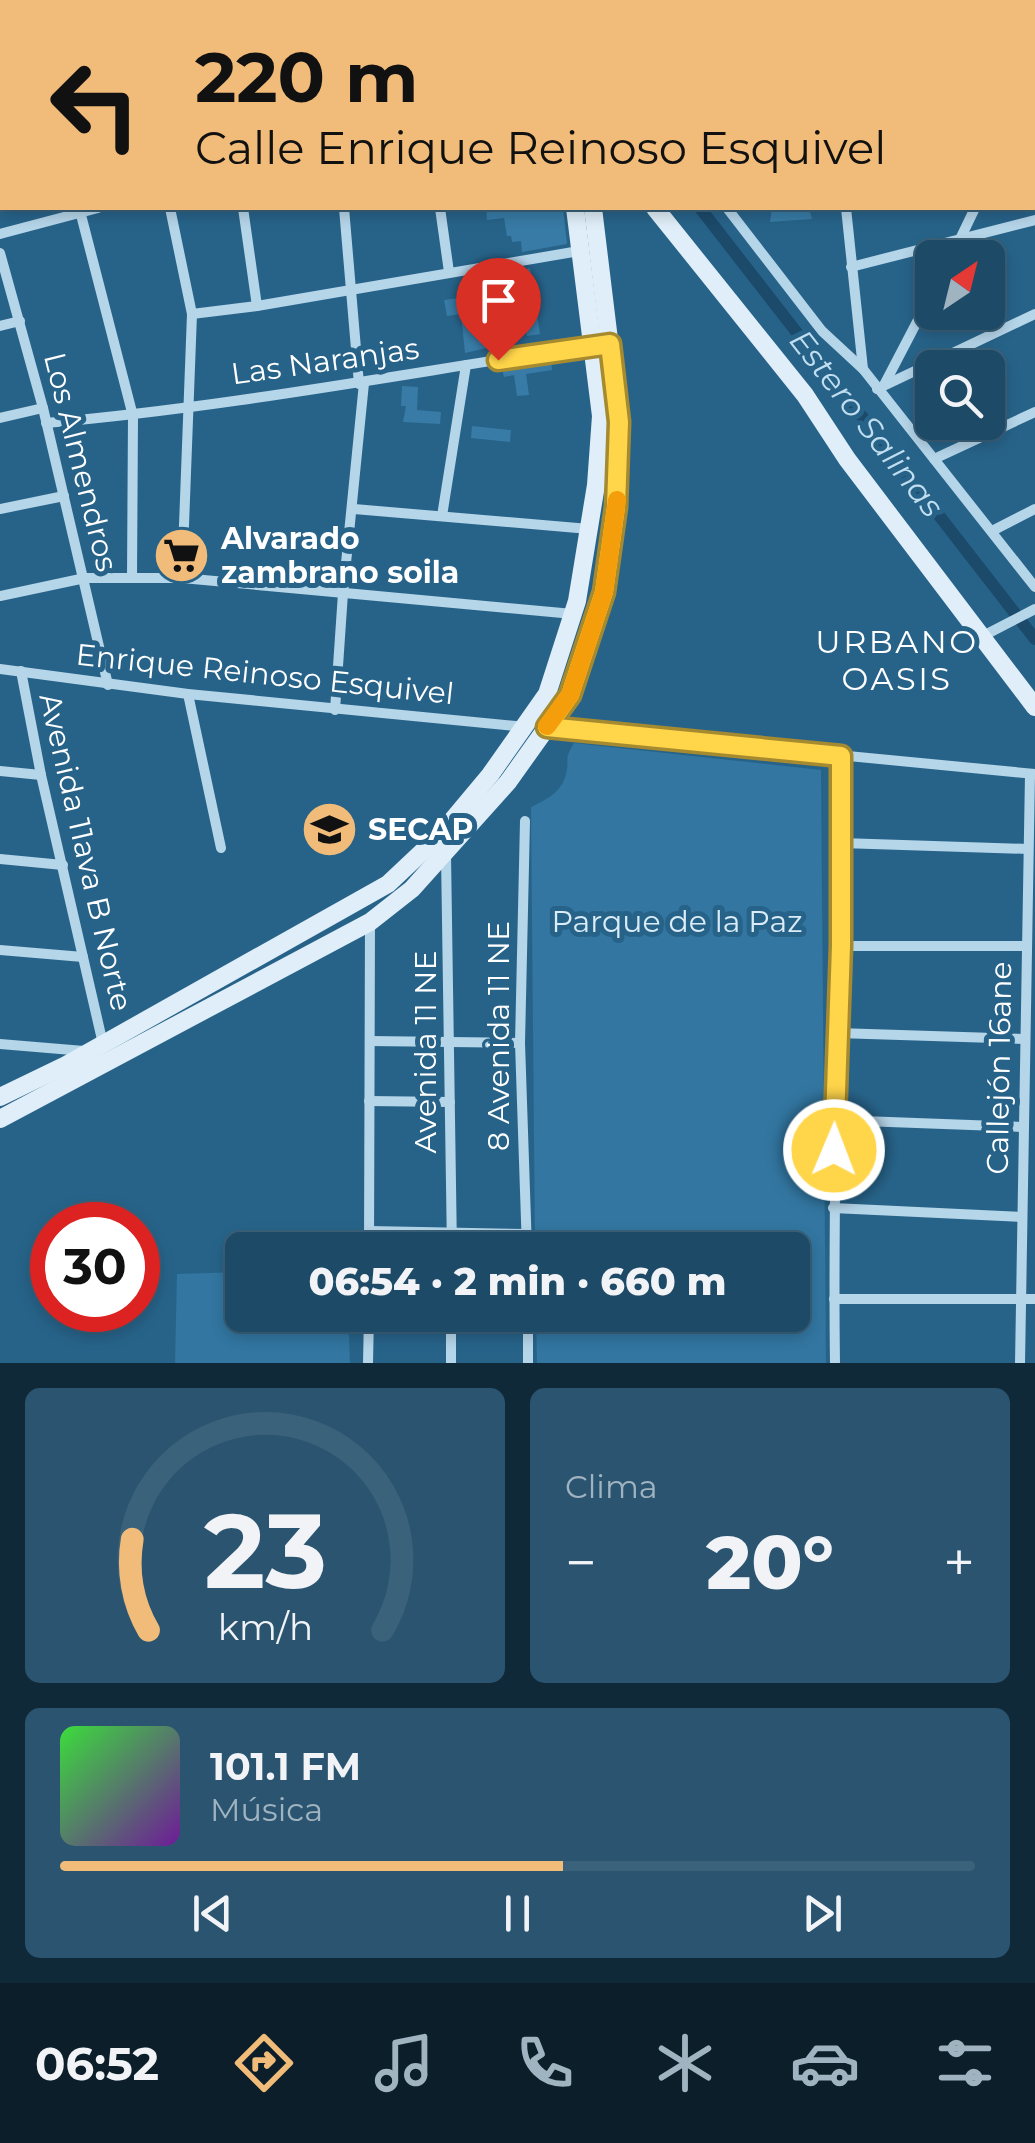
<!DOCTYPE html>
<html lang="es">
<meta charset="utf-8">
<style>
body{margin:0;font-family:Montserrat,sans-serif;background:#2a5470;color:#f1f3f6;height:100vh;display:flex;flex-direction:column;font-size:38px;white-space:nowrap}
*{box-sizing:border-box;margin:0}
p{font-size:32px;color:#a0b3c0}
.icon{flex:none;width:55px;height:55px;fill:none;stroke:currentColor;stroke-width:2;stroke-linecap:round;stroke-linejoin:round}
.map{position:relative;height:1363px;overflow:hidden}
.panel{display:flex;flex-direction:column;gap:25px;padding:25px;background:#102939;flex:1}
.panel>*{flex:none}
.top-card{position:absolute;left:0px;top:0px;width:1035px;height:210px;box-shadow:0 5px 15px #0003,0 0 0 2px #3b627b;background:#f1bb7a;color:#111;overflow:hidden}
.needle{width:65px;rotate:35deg}
.buttons{position:absolute;left:915px;top:240px;display:grid;gap:20px}
.buttons a{display:grid;place-items:center;width:90px;height:90px;border-radius:15px;background:#1d4a67;box-shadow:0 5px 15px #0003,0 0 0 2px #3b627b;font-size:50px}
.speed{position:absolute;left:30px;top:1202px;display:flex;gap:20px;font-size:50px;font-weight:700;text-align:center}
.speed>*{display:grid;place-content:center;width:130px;height:130px;border-radius:50%;background:#1d4a67;box-shadow:0 5px 15px #0003,0 0 0 2px #3b627b;line-height:1}
.speed .limit{border:15px solid #d22;background:#fff;color:#111}
.pin{position:absolute;display:grid;place-items:center;width:85px;height:85px;color:#fff;margin:-102px -42px;border-radius:50% 50% 50% 0;rotate:-45deg;box-shadow:0 0 10px #0007}
.pin .icon{rotate:45deg}
.me{position:absolute;width:110px;margin:-55px;rotate:1deg;stroke-linejoin:round;filter:drop-shadow(0 0 8px #0008)}
.turn{display:flex;align-items:center;gap:35px;height:210px;padding:0 30px;font-size:45px}
.turn .icon{width:130px;height:130px;stroke-width:2.5}
.turn b{display:block;font-size:70px;line-height:85px}
.big{font-size:75px;font-weight:800;line-height:1.1}
.panel .card{flex:1;display:flex;flex-direction:column;justify-content:center;gap:15px;min-width:0;padding:0 35px;border-radius:15px;background:#2a5470}
.panel .dial{align-items:center;gap:0}
.dial svg{height:260px;overflow:visible;fill:none;stroke:#3b627b;stroke-width:7;stroke-linecap:round;text-anchor:middle}
.dial text{fill:#f1f3f6;stroke:none}
.song{display:flex;align-items:center;gap:30px}
.cover{width:120px;height:120px;border-radius:15px;background:linear-gradient(135deg,hsl(120 70% 55%),hsl(280 70% 35%))}
.played{height:10px;border-radius:5px;background:linear-gradient(90deg,#f1bb7a 55%,#3b627b 55%)}
.keys{display:flex;justify-content:space-around;direction:ltr}
.heat{display:flex;justify-content:space-between;align-items:center;font-size:55px;direction:ltr}
.panel .tiles{flex:1;display:grid;gap:25px;grid-template-columns:1fr 1fr}
.card:last-child{grid-column:span 2}
.trip{position:absolute;left:225px;top:1232px;width:585px;height:100px;border-radius:15px;background:#1d4a67;box-shadow:0 5px 15px #0003,0 0 0 2px #3b627b;font-weight:800;line-height:100px;text-align:center}
.tab-bar{display:flex;height:160px;justify-content:space-around;align-items:center;background:#0c1e29;color:#a0b3c0}
.tab-bar .icon{width:70px;height:70px}
.tab-bar .current{color:#f1bb7a}
.tab-bar b{font-size:45px;color:#f1f3f6}
.map>svg:first-child{display:block}
</style>
<div class="map">
<svg width="1035" height="1363" viewBox="0 0 1035 1363">
<rect width="100%" height="100%" fill="#276389"/>
<g fill="#3276a1">
<path d="M574,743L821,770L826,1363H537L536,1315H792V1250H535L531,807C546,800 562,792 566,774C570,758 563,761 574,743Z"/>
<polygon points="242,1272 242,1315 348,1315 350,1363 175,1363 177,1274"/>
</g>
<g fill="none" stroke-linecap="round" stroke-linejoin="round">
<g stroke="#1c4a6a" stroke-width="12">
<polyline points="630,2 630,0"/>
<polyline points="700,208 1035,639"/>
</g>
</g>
<g fill="#387ba6">
<polygon points="486,208 563,208 567,244 522,252 521,241 512,242 511,236 507,236 504,218 487,220"/>
<polygon points="772,208 809,208 812,219 770,222"/>
<polygon points="530,268 540,334 527,336 514,271"/>
<polygon points="483,276 487,279 491,347 465,353 461,314 447,316 444,300 474,296 471,278"/>
<polygon points="551,361 552,370 526,374 529,395 517,396 514,375 504,377 502,368"/>
<polygon points="402,386 418,387 417,410 441,412 440,424 403,422 406,406 401,406"/>
<polygon points="472,426 511,430 510,442 471,438"/>
</g>
<g fill="none" stroke-linecap="round" stroke-linejoin="round">
<g stroke="#b5d5e9" stroke-width="10">
<polyline points="145,0 146,2"/>
<polyline points="312,0 313,2"/>
<polyline points="652,0 652,2"/>
<polyline points="735,0 735,2"/>
<polyline points="814,0 815,2"/>
<polyline points="995,0 996,2"/>
<polyline points="214,2 226,0"/>
<polyline points="612,2 625,0"/>
<polyline points="1005,2 1015,0"/>
<polyline points="0,40 2,39"/>
<polyline points="1032,67 1035,67"/>
<polyline points="1032,93 1035,88"/>
<polyline points="1032,117 1035,116"/>
<polyline points="170,208 192,314 182,578"/>
<polyline points="243,208 257,306"/>
<polyline points="344,208 359,384"/>
<polyline points="440,208 449,272"/>
<polyline points="727,208 822,331 863,369 1035,587"/>
<polyline points="846,208 863,369"/>
<polyline points="80,211 133,416 132,578"/>
<polyline points="0,234 98,208"/>
<polyline points="0,253 43,408 108,685"/>
<polyline points="951,258 975,208"/>
<polyline points="851,267 1035,220"/>
<polyline points="192,314 257,306 579,251"/>
<polyline points="0,326 20,321"/>
<polyline points="884,385 932,293"/>
<polyline points="877,389 1035,314"/>
<polyline points="0,418 43,408"/>
<path d="M46,423C230,407 412,372 595,345"/>
<polyline points="934,459 1035,412"/>
<polyline points="0,509 64,496"/>
<polyline points="354,509 589,529"/>
<polyline points="442,516 466,365"/>
<polyline points="992,531 1035,509"/>
<polyline points="0,596 85,578 182,578 573,614"/>
<polyline points="983,636 1035,609"/>
<polyline points="0,669 188,694 526,727"/>
<polyline points="21,671 41,775 103,1044"/>
<polyline points="188,694 221,848"/>
<polyline points="335,710 343,593 364,383"/>
<polyline points="548,727 1035,774"/>
<polyline points="0,771 41,775"/>
<polyline points="525,821 520,1043 527,1250"/>
<polyline points="841,843 1028,849"/>
<polyline points="446,855 452,1250"/>
<polyline points="0,859 63,865"/>
<polyline points="841,946 1026,946"/>
<polyline points="0,950 83,957"/>
<polyline points="837,1033 1025,1039"/>
<polyline points="370,1041 520,1043"/>
<polyline points="0,1044 84,1051"/>
<polyline points="369,1101 450,1102"/>
<polyline points="835,1120 1023,1127"/>
<polyline points="833,1208 1021,1217"/>
<polyline points="369,1231 526,1234"/>
<polyline points="369,1250 370,922"/>
<polyline points="834,1299 1035,1299"/>
<polyline points="528,1315 528,1363"/>
<polyline points="368,1363 369,1315"/>
<polyline points="451,1363 451,1315"/>
<path d="M835,1363C832,1160 841,958 841,756"/>
<polyline points="1020,1363 1030,774"/>
</g>
<g stroke="#dfeef8" stroke-width="18">
<polyline points="550,0 550,2"/>
<polyline points="566,0 566,2"/>
<polyline points="0,138 2,138"/>
<polyline points="655,208 805,395 847,459 1035,707"/>
<polyline points="0,1097 66,1065 388,884 439,836 490,775 547,694 577,601 596,485 601,416 575,208"/>
<polyline points="0,1119 370,922 412,889 508,782 570,695 604,591 617,507 619,422 593,208"/>
</g>
</g>
<g fill="none" stroke-linecap="round" stroke-linejoin="round">
<defs>
<polyline id="route" points="498,360 610,344 619,422 616,507 604,592 570,695 547,727 841,756 841,946 834,1150"/>
</defs>
<use href="#route" stroke="#a68a30" stroke-width="25"/>
<use href="#route" stroke="#ffd54a" stroke-width="18"/>
<polyline stroke="#f59e0b" stroke-width="18" points="547,726 570,695 604,592 617,500"/>
</g>
<defs>
<symbol id="supermarket-disc" viewBox="-11 -11 22 22"><circle r="9.5" fill="#f1bb7a" stroke="#276389"/><path d="M-6-5.5h2.5l.6 2H6L4.5 2H-2.5L-4.4-4H-6ZM-1.5 3.2a1.3 1.3 0 1 0 .1 0ZM3 3.2a1.3 1.3 0 1 0 .1 0Z" fill="#111"/></symbol>
<symbol id="university-disc" viewBox="-11 -11 22 22"><circle r="9.5" fill="#f1bb7a" stroke="#276389"/><path d="M0-5L7-2L0 1L-7-2ZM-4 1L0 2.5L4 1V4Q0 6-4 4Z" fill="#111"/></symbol>
</defs>
<g fill-rule="evenodd">
<use href="#supermarket-disc" x="150" y="524" width="63" height="63"/>
<use href="#university-disc" x="298" y="798" width="63" height="63"/>
</g>
<g text-anchor="middle" dominant-baseline="central" stroke-width="10" stroke-linejoin="round" paint-order="stroke">
<g font-size="30" fill="#fff" stroke="#276389">
<text transform="translate(325 361) rotate(-8)">Las Naranjas</text>
<text transform="translate(81 462) rotate(76)">Los Almendros</text>
<text transform="translate(265 674) rotate(6)">Enrique Reinoso Esquivel</text>
<text transform="translate(86 852) rotate(77)">Avenida 11ava B Norte</text>
<text transform="translate(498 1036) rotate(-90)">8 Avenida 11 NE</text>
<text transform="translate(425 1052) rotate(-90)">Avenida 11 NE</text>
<text transform="translate(999 1068) rotate(-89)">Callejón 16ane</text>
</g>
<g font-size="30" font-weight="bold" fill="#fff" stroke="#276389" text-anchor="start">
<text x="221" y="538">Alvarado<tspan x="221" dy="34">zambrano soila</tspan></text>
<text x="368" y="829">SECAP</text>
</g>
<g font-size="30" fill="#d9ecf7" stroke="#276389">
<text x="677" y="921">Parque de la Paz</text>
</g>
<g font-size="32" font-style="italic" fill="#c0def0" stroke="#276389">
<text transform="translate(867 423) rotate(52)">Estero Salinas</text>
</g>
<g font-size="32" letter-spacing="2.5" fill="#fff" stroke="#276389">
<text x="897" y="641">URBANO<tspan x="897" dy="37">OASIS</tspan></text>
</g>
</g>
</svg>
<div class="buttons">
<a><svg class="needle" viewBox="-14 -14 28 28"><path d="M0-13l5 13h-10z" fill="#e53935"/><path d="M0 13l5-13h-10z" fill="#a0b3c0"/></svg></a>
<a><svg class="icon" aria-label="search" viewBox="0 0 24 24"><circle cx="10" cy="10" r="6"/><path d="M15 15l6 6"/></svg></a>
</div>
<div class="speed"><div class="limit">30</div></div>
<div class="pin" style="left:498px;top:360px;background:#d93025"><svg class="icon" aria-label="arrive" viewBox="0 0 24 24"><path d="M6 21V4h12l-3 4 3 4H6"/></svg></div>
<svg class="me" style="left:834px;top:1150px" viewBox="-20 -20 40 40"><circle r="17" fill="#ffd54a" stroke="#fff" stroke-width="3"/><path d="M0-11L8 9 0 5-8 9z" fill="#fff"/></svg>
<div class="trip">06:54 · 2 min · 660 m</div>
<div class="top-card">
<div class="turn"><svg class="icon" aria-label="left" viewBox="0 0 24 24"><path d="M17 20v-9H6M10 6l-5 5 5 5"/></svg><div><b>220 m</b>Calle Enrique Reinoso Esquivel</div></div>
</div>
</div>
<section class="panel">
<div class="tiles">
<div class="card dial"><svg viewBox="0 0 100 80">
<path d="M14 69A42 42 0 1 1 86 69"/>
<path d="M14 69A42 42 0 0 1 9 41" stroke="#f1bb7a"/>
<text x="50" y="56" font-size="32" font-weight="700">23</text>
<text x="50" y="72" font-size="11">km/h</text>
</svg></div>
<div class="card"><p>Clima</p>
<div class="heat"><a>−</a><b class="big">20°</b><a>+</a></div>
</div>
<div class="card">
<div class="song"><i class="cover"></i><div><b>101.1 FM</b><p>Música</p></div></div>
<div class="played"></div>
<div class="keys"><svg class="icon" aria-label="previous" viewBox="0 0 24 24"><path d="M18 5L8 12l10 7zM5 5v14"/></svg><svg class="icon" aria-label="pause" viewBox="0 0 24 24"><path d="M8 5v14M16 5v14"/></svg><svg class="icon" aria-label="next" viewBox="0 0 24 24"><path d="M6 5l10 7-10 7zM19 5v14"/></svg></div>
</div>
</div>
</section>
<nav class="tab-bar">
<b>06:52</b>
<svg class="icon current" aria-label="directions" viewBox="0 0 24 24"><path d="M12 3l9 9-9 9-9-9zM9 14v-3h6M13 9l2 2-2 2"/></svg>
<svg class="icon" aria-label="music" viewBox="0 0 24 24"><path d="M9 18V5l10-2v13"/><circle cx="6" cy="18" r="3"/><circle cx="16" cy="16" r="3"/></svg>
<svg class="icon" aria-label="phone" viewBox="0 0 24 24"><path d="M5 4h4l2 5-3 2q2 4 5 5l2-3 5 2v4C11 20 4 13 5 4z"/></svg>
<svg class="icon" aria-label="climate" viewBox="0 0 24 24"><path d="M12 3v18M4 7l16 10M4 17L20 7"/></svg>
<svg class="icon" aria-label="car" viewBox="0 0 24 24"><path d="M5 17H2v-5l4-1 3-4h7l3 4 3 1v5h-3M9 17h6M6 11h13"/><circle cx="7" cy="17" r="2"/><circle cx="17" cy="17" r="2"/></svg>
<svg class="icon" aria-label="filters" viewBox="0 0 24 24"><path d="M4 7h16M4 17h16"/><circle cx="9" cy="7" r="2"/><circle cx="15" cy="17" r="2"/></svg>
</nav>
